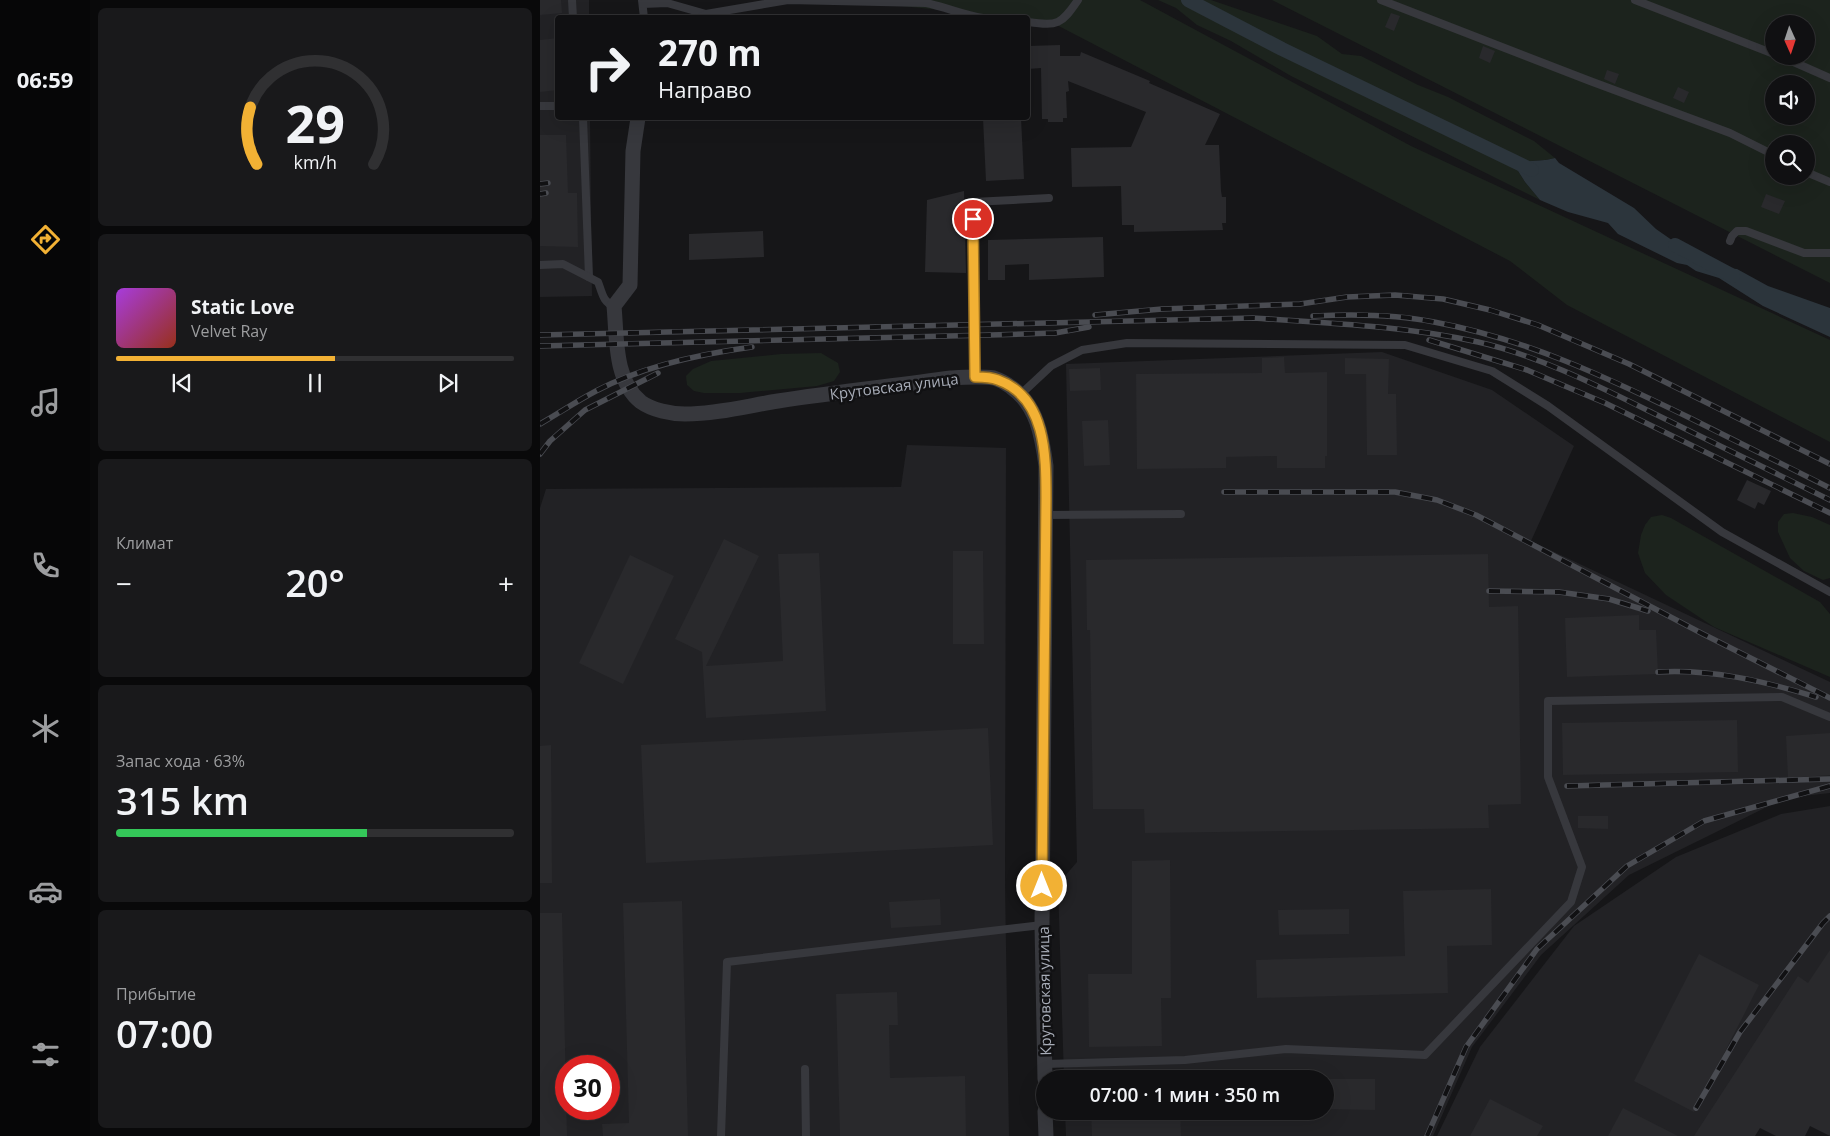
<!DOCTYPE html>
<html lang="ru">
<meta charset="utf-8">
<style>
body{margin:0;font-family:"Open Sans",sans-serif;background:#19191b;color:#f1f3f6;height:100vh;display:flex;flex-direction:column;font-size:19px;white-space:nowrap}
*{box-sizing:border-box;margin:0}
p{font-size:16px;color:#9c9d9f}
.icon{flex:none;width:28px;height:28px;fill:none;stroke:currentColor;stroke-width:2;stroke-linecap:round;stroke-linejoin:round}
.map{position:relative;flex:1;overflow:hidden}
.side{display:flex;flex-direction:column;gap:8px;padding:8px;background:#09090a;width:450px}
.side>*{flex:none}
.guide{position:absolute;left:15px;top:15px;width:475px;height:105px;border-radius:5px;box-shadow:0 5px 20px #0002,0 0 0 1px #303032;background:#101012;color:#f1f3f6;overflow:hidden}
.needle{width:32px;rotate:177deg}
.fabs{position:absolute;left:1225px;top:15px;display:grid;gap:10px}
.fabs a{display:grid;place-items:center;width:50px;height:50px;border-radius:50%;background:#101012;box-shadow:0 5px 20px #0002,0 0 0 1px #303032;font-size:25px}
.speed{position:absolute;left:15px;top:1055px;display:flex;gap:10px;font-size:25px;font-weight:700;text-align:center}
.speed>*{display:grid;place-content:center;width:65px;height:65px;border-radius:50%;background:#101012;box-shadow:0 5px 20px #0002,0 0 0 1px #303032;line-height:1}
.speed .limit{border:8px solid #d22;background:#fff;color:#111}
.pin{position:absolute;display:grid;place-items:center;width:42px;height:42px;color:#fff;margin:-21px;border:2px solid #fff;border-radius:50%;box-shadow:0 1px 5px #0007}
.me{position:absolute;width:55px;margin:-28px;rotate:0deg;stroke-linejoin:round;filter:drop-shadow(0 0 4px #0008)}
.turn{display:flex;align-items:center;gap:18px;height:105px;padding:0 20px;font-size:22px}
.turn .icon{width:65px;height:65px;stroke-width:2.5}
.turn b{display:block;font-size:35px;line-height:42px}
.big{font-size:38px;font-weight:600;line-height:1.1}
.side .card{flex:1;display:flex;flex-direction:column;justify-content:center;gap:8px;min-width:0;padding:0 18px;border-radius:8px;background:#19191b}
.side .dial{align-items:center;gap:0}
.dial svg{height:130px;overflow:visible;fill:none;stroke:#303032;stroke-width:7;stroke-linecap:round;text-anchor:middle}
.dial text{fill:#f1f3f6;stroke:none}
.song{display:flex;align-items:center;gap:15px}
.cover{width:60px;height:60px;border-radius:8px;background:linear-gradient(135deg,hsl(280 70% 55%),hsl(10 70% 35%))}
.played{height:5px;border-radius:2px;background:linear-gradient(90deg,#f2b134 55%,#303032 55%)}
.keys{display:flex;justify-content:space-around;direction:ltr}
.heat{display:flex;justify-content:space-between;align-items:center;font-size:28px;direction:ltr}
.charge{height:8px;border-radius:4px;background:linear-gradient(90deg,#34c759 63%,#303032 0)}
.trip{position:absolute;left:496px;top:1070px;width:298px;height:50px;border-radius:25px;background:#101012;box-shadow:0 5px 20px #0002,0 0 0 1px #303032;font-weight:600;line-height:50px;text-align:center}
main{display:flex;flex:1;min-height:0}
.tabs{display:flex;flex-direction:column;width:90px;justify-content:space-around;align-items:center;background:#060607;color:#9c9d9f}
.tabs .icon{width:35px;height:35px}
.tabs .current{color:#f2b134}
.tabs b{font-size:22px;color:#f1f3f6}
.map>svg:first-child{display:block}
</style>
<main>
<nav class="tabs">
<b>06:59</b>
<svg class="icon current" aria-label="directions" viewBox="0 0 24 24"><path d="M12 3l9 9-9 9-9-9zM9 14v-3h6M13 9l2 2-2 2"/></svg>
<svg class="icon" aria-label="music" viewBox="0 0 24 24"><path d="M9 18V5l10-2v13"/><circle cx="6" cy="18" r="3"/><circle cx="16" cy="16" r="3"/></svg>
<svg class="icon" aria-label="phone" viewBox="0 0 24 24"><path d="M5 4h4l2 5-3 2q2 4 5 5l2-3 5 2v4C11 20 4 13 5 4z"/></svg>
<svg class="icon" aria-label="climate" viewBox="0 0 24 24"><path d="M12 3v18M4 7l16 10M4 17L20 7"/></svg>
<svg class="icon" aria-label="car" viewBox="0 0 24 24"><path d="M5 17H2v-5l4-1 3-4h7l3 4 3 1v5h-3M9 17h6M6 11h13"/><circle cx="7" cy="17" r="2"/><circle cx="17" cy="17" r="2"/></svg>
<svg class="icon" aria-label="filters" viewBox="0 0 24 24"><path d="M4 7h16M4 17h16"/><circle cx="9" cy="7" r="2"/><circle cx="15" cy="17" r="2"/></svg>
</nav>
<section class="side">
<div class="card dial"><svg viewBox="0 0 100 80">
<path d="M14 69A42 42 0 1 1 86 69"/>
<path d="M14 69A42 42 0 0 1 10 34" stroke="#f2b134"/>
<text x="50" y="56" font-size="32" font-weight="700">29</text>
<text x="50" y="72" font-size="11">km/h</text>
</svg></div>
<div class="card">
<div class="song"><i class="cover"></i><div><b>Static Love</b><p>Velvet Ray</p></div></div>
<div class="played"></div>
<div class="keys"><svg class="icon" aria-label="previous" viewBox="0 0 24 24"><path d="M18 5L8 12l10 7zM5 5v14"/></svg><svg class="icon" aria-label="pause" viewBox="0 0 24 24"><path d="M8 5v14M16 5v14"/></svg><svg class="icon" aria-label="next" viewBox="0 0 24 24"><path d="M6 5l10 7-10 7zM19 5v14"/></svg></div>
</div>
<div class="card"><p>Климат</p>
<div class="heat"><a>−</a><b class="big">20°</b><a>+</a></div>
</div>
<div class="card"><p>Запас хода · 63%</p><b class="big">315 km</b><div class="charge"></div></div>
<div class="card"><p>Прибытие</p><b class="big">07:00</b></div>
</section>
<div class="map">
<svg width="1290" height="1136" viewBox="0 0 1290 1136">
<rect width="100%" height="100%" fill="#161618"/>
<g fill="#222225" fill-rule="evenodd">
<polygon points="0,0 49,0 49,17 18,18 18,118 50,118 52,296 0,297"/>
<polygon points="842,352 952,390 1034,446 991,541 1290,682 1290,793 1245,798 1089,875 1001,955 932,1047 893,1136 526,1136 525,1111 785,1111 785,1079 524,1079 518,884 537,862 526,364"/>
<path d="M367,445L466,448L465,884L469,1136H0V508L6,489L361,487ZM26,1066H69V1109H26Z"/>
<polygon points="1290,806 1290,1002 1205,1136 897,1136 940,1047 1034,926 1136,857 1241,814"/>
</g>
<g fill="#1c231d" fill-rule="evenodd">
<polygon points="301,0 600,0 871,146 1290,340 1290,442 1027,305 970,261 511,22 488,19 488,18 471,17"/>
<path d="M618,0H671L777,36L802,54L821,56L878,85L908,97L994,141L1015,158C1001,162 987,160 973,163L985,182L1000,200L751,76L691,41L657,25L636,8Z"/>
<path d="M732,0H1290V283ZM1234,24H1266V56H1234ZM1234,84H1266V116H1234ZM1234,144H1266V176H1234Z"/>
<polygon points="281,353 298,363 300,372 294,381 277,386 200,393 164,393 154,391 147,385 146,376 153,369 171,361 241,354"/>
<polygon points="1253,513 1272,517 1290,525 1290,578 1283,580 1264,571 1250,558 1238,532 1238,522 1244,514"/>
<polygon points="1122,515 1131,518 1280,602 1290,614 1290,677 1174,627 1126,595 1105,573 1098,553 1101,535 1105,525 1111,517"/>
</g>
<path fill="#2c353c" d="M1015,158L1019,163L1094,208L1116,229L1159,259L1174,267L1197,269L1228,286L1290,308V337L1223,306L1179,278L1156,271L1147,265L1137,263L1078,234L1068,223L1028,212L1000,200L985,182L973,163C987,160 1001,162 1015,158Z"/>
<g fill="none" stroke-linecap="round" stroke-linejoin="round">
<g stroke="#2c353c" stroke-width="14">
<polyline points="648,0 742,49 992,170"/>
<polyline points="1135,245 1193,276"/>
</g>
</g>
<g fill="#29292c">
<polygon points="0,0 21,0 22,13 0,15"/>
<polygon points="851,13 860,16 854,31 845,27"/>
<polygon points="18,38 18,90 0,92 0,40"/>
<polygon points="520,45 520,56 540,56 541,52 610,81 609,83 680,114 665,145 679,145 681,191 682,197 686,197 686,223 682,223 683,230 594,232 594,225 582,225 581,186 532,187 531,148 591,147 606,112 528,81 529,91 526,92 527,118 523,118 523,122 508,122 508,119 502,119 501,68 488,69 488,46"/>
<polygon points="943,46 955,51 950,63 939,58"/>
<polygon points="1067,70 1079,74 1075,84 1064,79"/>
<polygon points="1138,87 1149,92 1144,103 1133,98"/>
<polygon points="443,118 481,118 484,179 446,181"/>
<polygon points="0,135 26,135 28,193 37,193 38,247 0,246"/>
<polygon points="424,191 426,273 385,272 387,200"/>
<polygon points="1226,194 1245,201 1239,214 1221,207"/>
<polygon points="223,231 224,257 149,260 149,234"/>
<polygon points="563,237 564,277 489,280 489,264 465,265 465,280 448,280 448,240"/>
<polygon points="744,357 745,373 787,372 787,456 785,456 785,468 737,468 737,456 686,457 686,468 597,469 596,374 722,373 722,358"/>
<polygon points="805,358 849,359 848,394 856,394 857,455 827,455 826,374 805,374"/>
<polygon points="560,368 561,390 530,391 529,369"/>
<polygon points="568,420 570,465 544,466 542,421"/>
<polygon points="1207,480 1231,491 1224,505 1218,502 1215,509 1197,500"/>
<polygon points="184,539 219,556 166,666 243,661 238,554 279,553 286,711 166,718 162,652 135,639"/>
<polygon points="413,551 443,551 444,644 413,644"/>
<polygon points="948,554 949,607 978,606 981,804 948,805 949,828 605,833 604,809 553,809 550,630 547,630 546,560"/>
<polygon points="90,555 134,576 83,684 39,663"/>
<polygon points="1099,615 1099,630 1116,630 1118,674 1027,677 1025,618"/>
<polygon points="1197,720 1198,772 1023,775 1022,723"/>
<polygon points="448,728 453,845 106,863 101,745"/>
<polygon points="1290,733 1290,775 1248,778 1246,736"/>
<polygon points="11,745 12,883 0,883 0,746"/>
<polygon points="1038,816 1068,816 1068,829 1038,828"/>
<polygon points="630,860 631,998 621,998 622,1046 549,1047 548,974 592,974 592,861"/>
<polygon points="951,889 952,945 907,946 908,993 717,998 716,960 865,956 863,891"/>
<polygon points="400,899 401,925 351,928 349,902"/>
<polygon points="142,901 148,1136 63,1136 62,1124 89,1123 83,903"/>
<polygon points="809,909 809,934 739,935 738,910"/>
<polygon points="0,913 22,913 27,1136 0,1136"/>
<polygon points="1290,950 1290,1136 1270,1126 1265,1136 1236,1136 1220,1128 1215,1136 1154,1136 1258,976 1268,983"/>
<polygon points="1159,954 1219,985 1154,1112 1094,1081"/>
<polygon points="357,992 358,1025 349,1025 350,1078 425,1076 426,1136 300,1136 296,994"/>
<polygon points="785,1079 835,1079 835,1110 785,1109"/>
<polygon points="950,1099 1003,1126 997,1136 930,1136"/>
<polygon points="1083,1108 1138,1136 1068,1136"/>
<polygon points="551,1111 640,1111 641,1136 552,1136"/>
</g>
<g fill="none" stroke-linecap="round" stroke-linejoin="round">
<g stroke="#37383d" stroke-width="8">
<polyline points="32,0 33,18"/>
<polyline points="102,0 104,18"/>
<polyline points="841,0 1050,81 1190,133 1234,155"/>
<polyline points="1095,0 1234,54"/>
<polyline points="103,4 127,3 166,14"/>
<path d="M159,18L166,14L248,0L386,3C406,7 423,15 443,18"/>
<path d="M488,22C518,26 521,25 538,0"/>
<polyline points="1240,56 1290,78"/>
<polyline points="0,106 18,106"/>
<polyline points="43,118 49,277"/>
<polyline points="1266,172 1290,182"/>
<polyline points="1190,241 1192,236 1197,231 1206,231 1264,253 1290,253"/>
<path d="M0,265L23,264L58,282C62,292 63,303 74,306"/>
<polyline points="435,377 433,202 509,198"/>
<polyline points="481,394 511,366 542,350 587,343 865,345 952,371 1008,406 1182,532 1290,592"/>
<polyline points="505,515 641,514"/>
<polyline points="505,1064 645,1060 746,1049 885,1055 1031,902 1042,867 1008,777 1008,701 1242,697 1290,717"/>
<polyline points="265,1069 266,1136"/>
<polyline points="181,1136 187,962 502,925"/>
</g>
<g stroke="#37383d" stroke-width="15">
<path d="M98,118L93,151L90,285L74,306C77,337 74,381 101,402C112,410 131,414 145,414C176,414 207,406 238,401C296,392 354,386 411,378C426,377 440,376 454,378C460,380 466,383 471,387C497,405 502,436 506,466L502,925L505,1079"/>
<polyline points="505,1111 506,1136"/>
</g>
<defs>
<g id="rail">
<polyline points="0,184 8,183"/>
<polyline points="0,194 6,193"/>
<polyline points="555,315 622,309 760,304 807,297 855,295 903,299 950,310 998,325 1089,364 1290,464"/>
<path d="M773,316C813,314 854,314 894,322C986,339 1064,376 1148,417C1195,441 1243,464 1290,488"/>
<path d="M0,335L713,318C788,323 864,326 938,342C997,355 1060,387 1113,413C1172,442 1231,471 1290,500"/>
<polyline points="889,340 987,370 1065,403 1290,513"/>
<polyline points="0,346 450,335 515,333 549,327"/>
<path d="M0,424C19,413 37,401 56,391C103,366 160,354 212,347"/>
<polyline points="0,454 10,441 45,410 118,373"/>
<polyline points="684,492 855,492 897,500 936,515 1163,634 1290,698"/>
<polyline points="949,591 1019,592 1069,599 1108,611"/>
<path d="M1118,672C1172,669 1224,681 1276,697"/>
<polyline points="1027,786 1290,779"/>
<polyline points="1156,1108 1200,1032 1283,923 1290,916"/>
<polyline points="887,1136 926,1047 997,949 1087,866 1164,821 1290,786"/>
</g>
</defs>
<use href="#rail" stroke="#4a4c52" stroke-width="5.5"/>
<use href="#rail" stroke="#111113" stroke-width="4" stroke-dasharray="11" stroke-linecap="butt"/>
</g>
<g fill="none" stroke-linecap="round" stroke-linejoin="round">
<defs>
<path id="route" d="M433,219L435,377C442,377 451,377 458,380C506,397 506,456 506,498L502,886"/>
</defs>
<use href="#route" stroke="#9d7322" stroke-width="12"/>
<use href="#route" stroke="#f2b134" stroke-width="9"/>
</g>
<g text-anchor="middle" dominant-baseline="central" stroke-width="5" stroke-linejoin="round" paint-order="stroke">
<g font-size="15" fill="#a8adb8" stroke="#111113">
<text transform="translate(354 386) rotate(-7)">Крутовская улица</text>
<text transform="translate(504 991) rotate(-91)">Крутовская улица</text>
</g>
</g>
</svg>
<div class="fabs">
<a><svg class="needle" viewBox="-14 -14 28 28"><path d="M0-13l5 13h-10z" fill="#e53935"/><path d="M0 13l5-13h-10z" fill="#9c9d9f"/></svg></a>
<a><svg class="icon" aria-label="sound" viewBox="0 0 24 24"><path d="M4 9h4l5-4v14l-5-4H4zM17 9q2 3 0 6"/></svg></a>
<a><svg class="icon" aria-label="search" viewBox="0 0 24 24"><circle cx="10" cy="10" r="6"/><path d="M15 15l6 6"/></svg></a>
</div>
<div class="speed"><div class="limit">30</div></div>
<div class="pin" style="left:433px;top:219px;background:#d93025"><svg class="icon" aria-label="arrive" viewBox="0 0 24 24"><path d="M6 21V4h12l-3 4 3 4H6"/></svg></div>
<svg class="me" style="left:502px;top:886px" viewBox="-20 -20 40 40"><circle r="17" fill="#f2b134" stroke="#fff" stroke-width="3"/><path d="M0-11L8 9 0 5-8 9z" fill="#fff"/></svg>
<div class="trip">07:00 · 1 мин · 350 m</div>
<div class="guide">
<div class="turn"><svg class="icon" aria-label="right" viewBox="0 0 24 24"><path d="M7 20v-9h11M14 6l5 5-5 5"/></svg><div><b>270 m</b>Направо</div></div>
</div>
</div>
</main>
